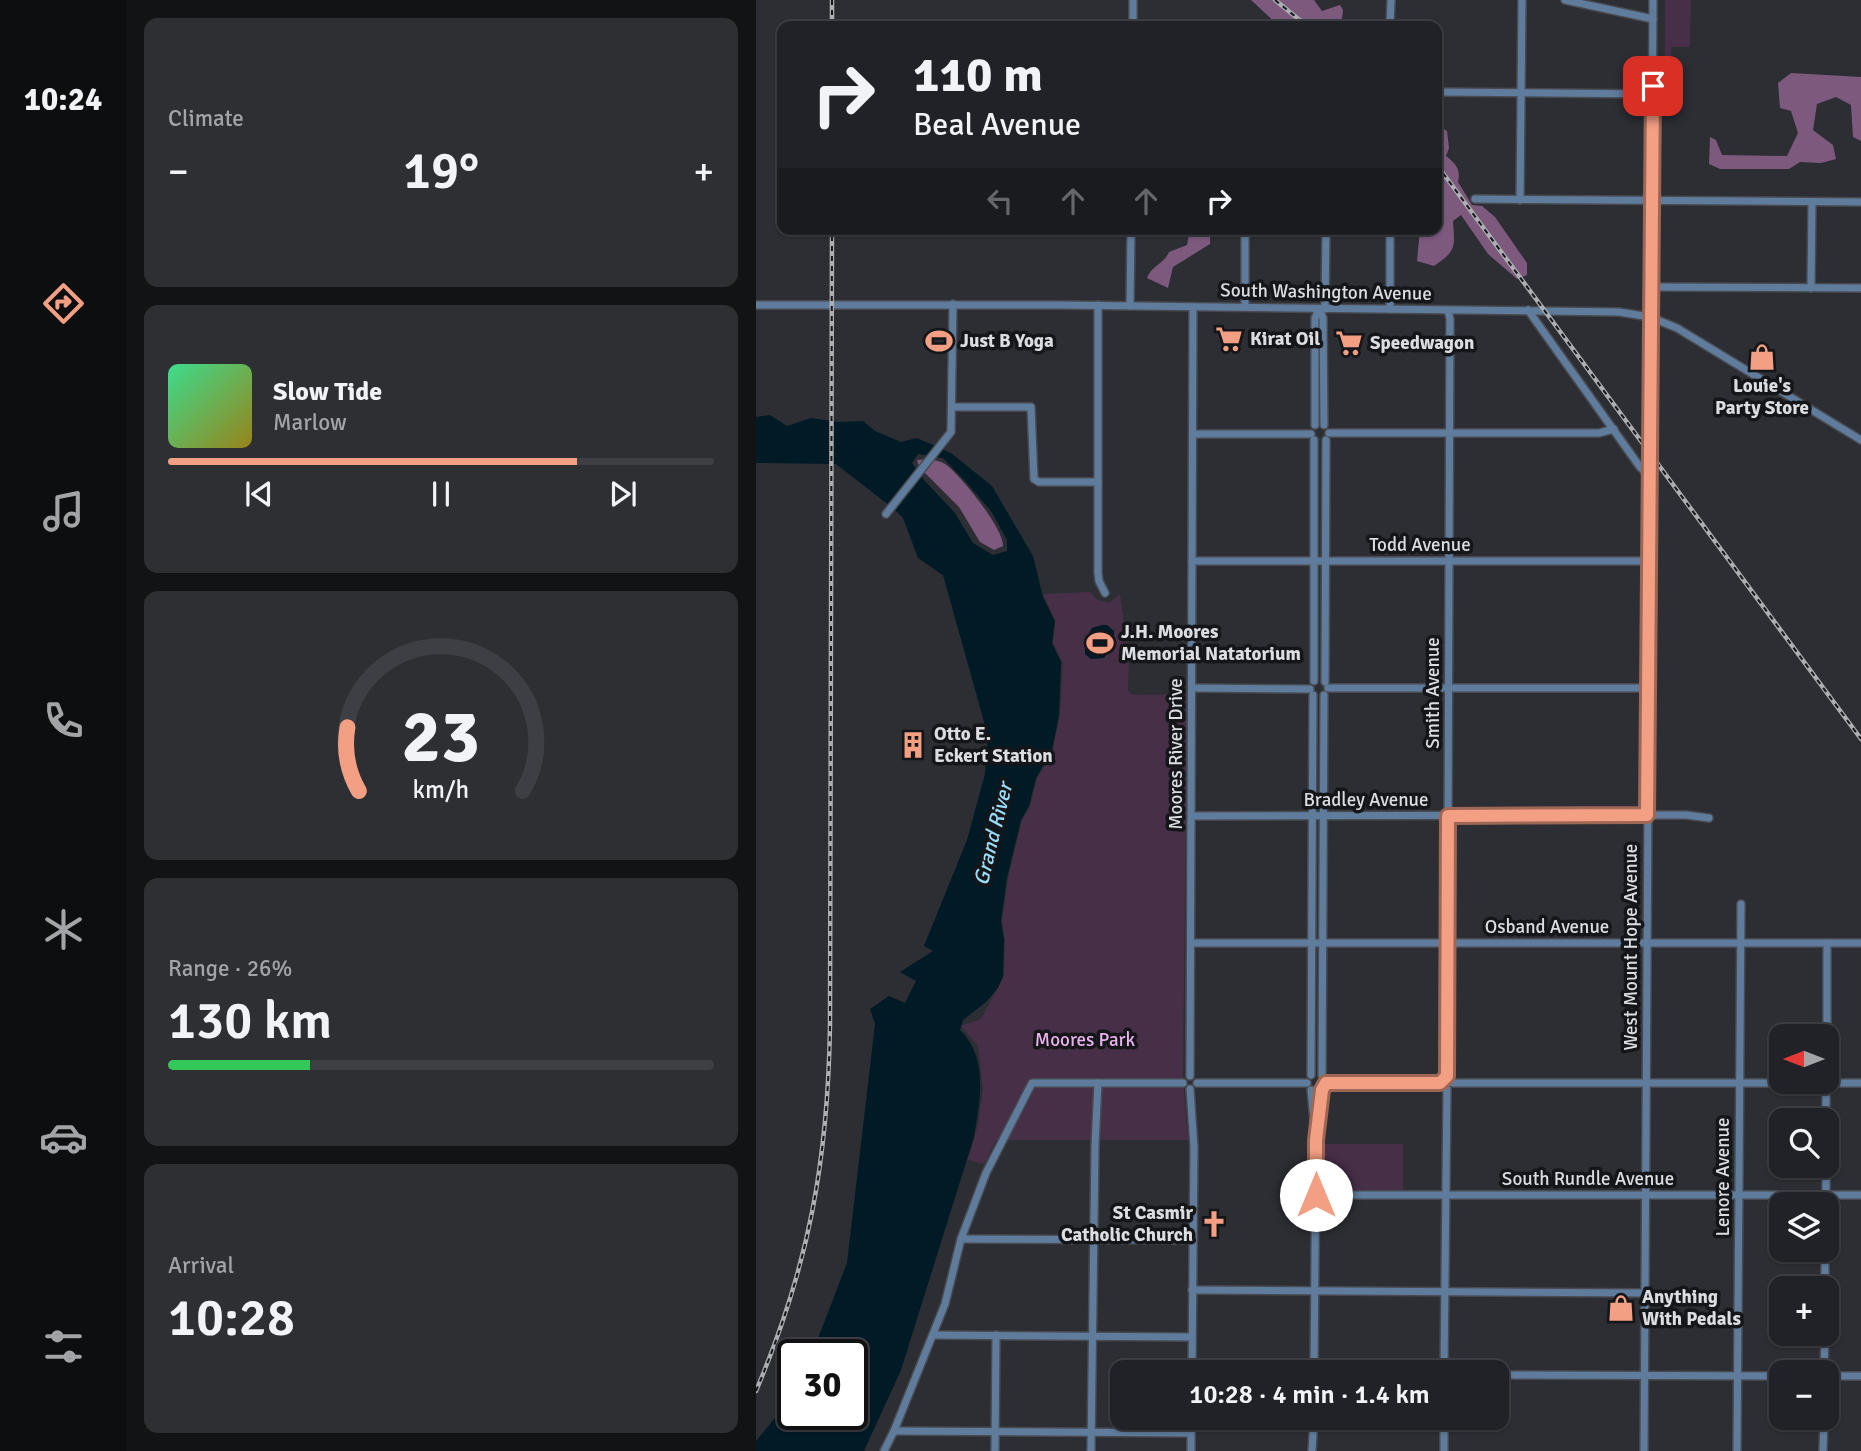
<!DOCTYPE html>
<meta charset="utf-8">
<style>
body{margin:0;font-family:Signika,sans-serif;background:#2d2f33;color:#f1f3f6;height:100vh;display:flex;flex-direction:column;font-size:26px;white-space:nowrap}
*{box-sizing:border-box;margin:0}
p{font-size:23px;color:#a2a4a7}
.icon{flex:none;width:38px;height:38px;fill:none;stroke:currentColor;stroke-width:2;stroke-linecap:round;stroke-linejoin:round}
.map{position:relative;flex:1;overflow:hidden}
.side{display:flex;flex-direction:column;gap:18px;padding:18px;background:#121315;width:630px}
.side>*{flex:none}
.top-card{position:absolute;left:21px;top:21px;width:665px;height:214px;border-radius:14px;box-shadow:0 2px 5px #0004,0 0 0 2px #3e3f44;background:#212227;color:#f1f3f6;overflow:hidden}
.needle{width:46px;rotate:270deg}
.buttons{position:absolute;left:1013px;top:1024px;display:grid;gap:14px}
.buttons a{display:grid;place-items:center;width:70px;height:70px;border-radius:14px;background:#212227;box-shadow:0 2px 5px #0004,0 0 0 2px #3e3f44;font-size:35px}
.speed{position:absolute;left:21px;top:1339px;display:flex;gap:14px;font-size:35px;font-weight:700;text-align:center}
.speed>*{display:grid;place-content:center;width:91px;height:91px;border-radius:50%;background:#212227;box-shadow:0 2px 5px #0004,0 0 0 2px #3e3f44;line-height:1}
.speed .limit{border:4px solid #111;border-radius:10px;background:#fff;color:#111}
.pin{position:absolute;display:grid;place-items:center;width:60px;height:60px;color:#fff;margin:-30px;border-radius:14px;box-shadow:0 4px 10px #0006}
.me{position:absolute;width:77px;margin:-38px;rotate:0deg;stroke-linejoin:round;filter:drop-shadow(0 0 5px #0008)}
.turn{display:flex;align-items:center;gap:24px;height:147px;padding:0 21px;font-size:32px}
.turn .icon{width:91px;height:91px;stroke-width:2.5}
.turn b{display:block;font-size:49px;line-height:60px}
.lanes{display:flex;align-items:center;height:66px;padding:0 21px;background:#0003;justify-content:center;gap:35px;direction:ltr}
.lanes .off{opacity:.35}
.big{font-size:52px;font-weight:600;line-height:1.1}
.side .card{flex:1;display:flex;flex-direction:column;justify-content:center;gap:10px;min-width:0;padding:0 24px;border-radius:14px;background:#2d2f33}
.side .dial{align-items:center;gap:0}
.dial svg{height:182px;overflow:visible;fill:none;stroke:#3e3f44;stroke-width:7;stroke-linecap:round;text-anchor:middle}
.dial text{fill:#f1f3f6;stroke:none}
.song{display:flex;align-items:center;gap:21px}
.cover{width:84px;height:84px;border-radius:10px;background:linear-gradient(135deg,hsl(150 70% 55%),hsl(50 70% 35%))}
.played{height:7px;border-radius:4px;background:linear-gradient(90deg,#f39f83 75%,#3e3f44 75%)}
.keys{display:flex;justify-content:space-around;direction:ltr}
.heat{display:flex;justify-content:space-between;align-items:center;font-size:38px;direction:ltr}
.charge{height:10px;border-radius:5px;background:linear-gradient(90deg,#34c759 26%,#3e3f44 0)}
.trip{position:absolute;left:354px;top:1360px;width:399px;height:70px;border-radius:14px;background:#212227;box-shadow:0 2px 5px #0004,0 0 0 2px #3e3f44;font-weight:600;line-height:70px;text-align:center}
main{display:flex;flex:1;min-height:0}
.dock{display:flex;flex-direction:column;width:126px;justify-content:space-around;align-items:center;background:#0d0e10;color:#a2a4a7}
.dock .icon{width:49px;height:49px}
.dock .current{color:#f39f83}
.dock b{font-size:32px;color:#f1f3f6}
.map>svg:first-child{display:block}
</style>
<main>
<nav class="dock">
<b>10:24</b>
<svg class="icon current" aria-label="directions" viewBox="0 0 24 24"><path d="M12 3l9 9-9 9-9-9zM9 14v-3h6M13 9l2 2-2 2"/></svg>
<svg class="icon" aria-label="music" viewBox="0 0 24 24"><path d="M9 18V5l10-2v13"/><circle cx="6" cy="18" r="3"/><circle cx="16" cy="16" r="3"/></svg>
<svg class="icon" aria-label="phone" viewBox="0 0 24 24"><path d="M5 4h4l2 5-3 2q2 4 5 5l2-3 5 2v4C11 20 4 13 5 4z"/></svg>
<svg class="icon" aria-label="climate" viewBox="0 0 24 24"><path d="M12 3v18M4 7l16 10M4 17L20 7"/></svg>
<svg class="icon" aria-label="car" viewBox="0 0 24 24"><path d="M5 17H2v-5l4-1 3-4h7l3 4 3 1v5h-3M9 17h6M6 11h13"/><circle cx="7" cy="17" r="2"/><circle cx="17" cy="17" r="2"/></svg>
<svg class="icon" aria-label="filters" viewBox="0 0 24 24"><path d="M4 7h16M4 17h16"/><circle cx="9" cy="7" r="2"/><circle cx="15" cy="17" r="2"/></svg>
</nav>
<section class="side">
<div class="card"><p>Climate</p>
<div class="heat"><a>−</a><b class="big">19°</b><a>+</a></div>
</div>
<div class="card">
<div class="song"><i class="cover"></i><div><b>Slow Tide</b><p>Marlow</p></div></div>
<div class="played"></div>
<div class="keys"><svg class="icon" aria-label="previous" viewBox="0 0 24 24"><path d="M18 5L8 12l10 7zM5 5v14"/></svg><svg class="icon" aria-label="pause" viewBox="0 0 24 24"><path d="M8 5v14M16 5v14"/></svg><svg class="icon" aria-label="next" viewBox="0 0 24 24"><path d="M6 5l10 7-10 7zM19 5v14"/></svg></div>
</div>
<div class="card dial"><svg viewBox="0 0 100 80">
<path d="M14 69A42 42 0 1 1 86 69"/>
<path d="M14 69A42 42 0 0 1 9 41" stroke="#f39f83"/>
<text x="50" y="56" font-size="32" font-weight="700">23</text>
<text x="50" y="72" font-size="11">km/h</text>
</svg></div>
<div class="card"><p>Range · 26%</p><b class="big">130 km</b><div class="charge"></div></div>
<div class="card"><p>Arrival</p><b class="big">10:28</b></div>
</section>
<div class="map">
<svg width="1105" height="1451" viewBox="0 0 1105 1451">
<rect width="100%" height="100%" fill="#2c2e34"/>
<g fill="#472f48">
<polygon points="909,0 935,0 934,47 915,47 916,73 909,73"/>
<polygon points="334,592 342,600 353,603 364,594 373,658 372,691 376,695 431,694 427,1078 432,1140 240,1140 228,1164 212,1160 222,1124 227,1089 222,1046 205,1026 225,1019 248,976 249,940 246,921 252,878 266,820 274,806 281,779 296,752 304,715 307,663 297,643 299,621 287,594"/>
<rect x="564" y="1144" width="83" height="47"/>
</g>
<g fill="#7d597e">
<polygon points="495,0 558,0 566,11 584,5 587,10 585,26 523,26"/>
<polygon points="1035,73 1105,77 1105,141 1097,137 1095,105 1080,97 1061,104 1057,130 1077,145 1080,159 1065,163 1044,162 1033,169 964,169 953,164 954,137 960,140 966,155 1031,156 1042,133 1035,111 1024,108 1022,83"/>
<path d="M681,125L691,131L693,148L690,156C700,164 705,169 702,182L716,205L726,206L739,217L771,263V275L761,279L732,254L705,215L697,221C699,248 700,251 678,266L661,261L664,229H681Z"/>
<path d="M434,229H454V244L417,267L412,288L391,278C395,266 408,264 413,252L431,245Z"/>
<path d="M172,459C178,460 184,461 189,464C204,474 248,529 247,546L238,550L224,542L203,507L163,467L161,460Z"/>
</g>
<g fill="#001a26" fill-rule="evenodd">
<path d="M14,415L31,426L55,418L82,422L107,421L119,431L145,442L161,438L195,453L236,486L277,556L287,597L299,621L296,643L305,662L303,715L296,751L280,778L273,806L265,820L251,878L245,921L248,940L247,976L242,988L230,1002L207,1020L204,1030C233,1058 224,1101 218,1137L145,1370L108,1451H0V1441L37,1396V1414H96V1354H56L91,1263L119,1024L114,1009L133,996L149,1003L160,981L144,972L177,951L168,946L211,840L229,774L232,736L187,575L162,558L147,518L138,509L80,464L0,463V417ZM162,454L187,458L209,481L235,511L251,540V551L237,555L217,543L199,513L168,480L156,463Z"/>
<polygon points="346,625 351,625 358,631 358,643 348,658 335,659 329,654 329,640 336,628"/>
</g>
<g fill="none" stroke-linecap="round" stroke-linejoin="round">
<defs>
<g id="minor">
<polyline points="809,0 897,19"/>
<polyline points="377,26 377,0"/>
<polyline points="634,26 635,0"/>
<polyline points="681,92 897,94"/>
<polyline points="719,199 1105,202"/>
<polyline points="764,200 766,0"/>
<polyline points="895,287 1105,288"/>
<polyline points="1055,288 1056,202"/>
<polyline points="0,305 304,305 863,312 894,317 921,328 1105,440"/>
<polyline points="342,305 342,573 343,581 349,593"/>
<polyline points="374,306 375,229"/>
<polyline points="489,307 489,229"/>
<polyline points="563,309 567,318 568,425"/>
<polyline points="569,309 570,229"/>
<polyline points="634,309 634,229"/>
<polyline points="772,310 884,467 892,474"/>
<polyline points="197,407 275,407 278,479 283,482 342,482"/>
<polyline points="559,425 559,318 563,309"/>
<polyline points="573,433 843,433 858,429"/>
<polyline points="437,434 555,434"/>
<polyline points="130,514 195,432 197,304"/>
<polyline points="436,561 892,561"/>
<polyline points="558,681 558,440"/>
<polyline points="569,682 570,440"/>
<polyline points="436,688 554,689"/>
<polyline points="572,688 892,688"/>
<polyline points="436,816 882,815 930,815 953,818"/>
<polyline points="435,943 1105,943"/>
<polyline points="1071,1036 1071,943"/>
<polyline points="555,1075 557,695"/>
<polyline points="566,1075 568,695"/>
<polyline points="434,1076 437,307"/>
<polyline points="691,1076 694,319 692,310"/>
<polyline points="441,1083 551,1083"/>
<polyline points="570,1083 684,1083"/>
<polyline points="697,1083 1105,1083"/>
<polyline points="434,1089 438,1147 436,1372"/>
<polyline points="555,1090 560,1141 567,1090"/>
<polyline points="1070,1120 1070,1082"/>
<polyline points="560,1195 1105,1195"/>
<polyline points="1070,1204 1070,1166"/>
<polyline points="205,1239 436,1240"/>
<polyline points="1069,1288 1069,1250"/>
<polyline points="436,1290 889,1293"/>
<polyline points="177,1335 436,1337"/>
<polyline points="558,1372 560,1141"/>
<polyline points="688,1372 691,1089"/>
<polyline points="1068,1372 1069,1334"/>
<polyline points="740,1375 1026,1376"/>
<polyline points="1071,1376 1105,1376"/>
<polyline points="138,1431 435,1433"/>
<polyline points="128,1451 138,1431 189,1304 205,1239 230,1173 276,1083 427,1083"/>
<polyline points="239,1451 240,1335"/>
<polyline points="335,1451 339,1146 342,1083"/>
<polyline points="435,1451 435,1418"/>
<polyline points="556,1451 558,1418"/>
<polyline points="688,1451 688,1418"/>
<polyline points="888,1451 897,0"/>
<polyline points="981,1451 985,904"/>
<polyline points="1067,1451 1068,1418"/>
</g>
</defs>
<use href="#minor" stroke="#484a50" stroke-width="10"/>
<use href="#minor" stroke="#5f7c9c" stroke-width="7"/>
<defs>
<g id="rail">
<polyline points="76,0 76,26"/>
<polyline points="519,0 551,26"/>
<polyline points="681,165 1105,739"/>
<path d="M0,1391C53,1266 72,1160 74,1025L76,229"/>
</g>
</defs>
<use href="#rail" stroke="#acaeb2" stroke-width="4.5"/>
<use href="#rail" stroke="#151619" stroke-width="2" stroke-dasharray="5" stroke-linecap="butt"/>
</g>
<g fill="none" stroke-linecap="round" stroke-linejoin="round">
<defs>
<polyline id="route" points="560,1195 560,1140 566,1090 570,1083 684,1083 691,1076 692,816 891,815 897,86"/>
</defs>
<use href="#route" stroke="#9e6755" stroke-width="18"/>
<use href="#route" stroke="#f39f83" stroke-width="12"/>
</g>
<defs>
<symbol id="supermarket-bare" viewBox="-9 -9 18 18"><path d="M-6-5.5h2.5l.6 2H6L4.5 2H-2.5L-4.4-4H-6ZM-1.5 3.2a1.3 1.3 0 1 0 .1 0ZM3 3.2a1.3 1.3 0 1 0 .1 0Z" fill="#f39f83" stroke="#151619" stroke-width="2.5" paint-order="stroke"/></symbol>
<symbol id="stadium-bare" viewBox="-9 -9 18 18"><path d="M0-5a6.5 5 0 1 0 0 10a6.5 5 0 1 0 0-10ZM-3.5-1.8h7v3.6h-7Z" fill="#f39f83" stroke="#151619" stroke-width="2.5" paint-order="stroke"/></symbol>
<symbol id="shop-bare" viewBox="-9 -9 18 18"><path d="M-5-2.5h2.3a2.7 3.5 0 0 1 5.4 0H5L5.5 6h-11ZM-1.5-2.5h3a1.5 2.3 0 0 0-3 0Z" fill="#f39f83" stroke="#151619" stroke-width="2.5" paint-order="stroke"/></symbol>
<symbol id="building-bare" viewBox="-9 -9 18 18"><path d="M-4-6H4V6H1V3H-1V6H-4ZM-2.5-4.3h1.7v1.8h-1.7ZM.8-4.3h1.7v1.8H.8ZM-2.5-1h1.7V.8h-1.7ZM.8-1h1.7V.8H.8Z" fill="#f39f83" stroke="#151619" stroke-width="2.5" paint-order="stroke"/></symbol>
<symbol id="church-bare" viewBox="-9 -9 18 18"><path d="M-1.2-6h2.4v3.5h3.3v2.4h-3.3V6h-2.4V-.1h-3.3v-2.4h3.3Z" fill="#f39f83" stroke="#151619" stroke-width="2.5" paint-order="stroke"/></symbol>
</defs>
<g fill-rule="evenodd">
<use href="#supermarket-bare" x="454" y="320" width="38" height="38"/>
<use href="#stadium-bare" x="164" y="322" width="38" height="38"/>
<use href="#supermarket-bare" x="574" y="324" width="38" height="38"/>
<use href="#shop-bare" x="987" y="338" width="38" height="38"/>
<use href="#stadium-bare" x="325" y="624" width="38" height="38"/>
<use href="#building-bare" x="138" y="726" width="38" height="38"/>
<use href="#church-bare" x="439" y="1205" width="38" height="38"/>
<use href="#shop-bare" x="846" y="1289" width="38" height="38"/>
</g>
<g text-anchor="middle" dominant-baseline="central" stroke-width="7" stroke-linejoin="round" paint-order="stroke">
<g font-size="19" fill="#dcdde1" stroke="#151619">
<text transform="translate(570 292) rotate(1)">South Washington Avenue</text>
<text x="664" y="545">Todd Avenue</text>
<text transform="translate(677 693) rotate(-90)">Smith Avenue</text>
<text transform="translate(420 754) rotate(-90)">Moores River Drive</text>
<text x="610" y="800">Bradley Avenue</text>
<text x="791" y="927">Osband Avenue</text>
<text transform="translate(875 947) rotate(-90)">West Mount Hope Avenue</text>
<text transform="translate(967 1177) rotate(-90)">Lenore Avenue</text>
<text x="832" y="1179">South Rundle Avenue</text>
</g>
<g font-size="19" font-weight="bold" fill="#dcdde1" stroke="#151619" text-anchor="start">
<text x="494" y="339">Kirat Oil</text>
<text x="204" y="341">Just B Yoga</text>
<text x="614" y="343">Speedwagon</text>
<text x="1006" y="386" text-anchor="middle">Louie's<tspan x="1006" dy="22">Party Store</tspan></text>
<text x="365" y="632">J.H. Moores<tspan x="365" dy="22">Memorial Natatorium</tspan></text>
<text x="178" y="734">Otto E.<tspan x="178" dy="22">Eckert Station</tspan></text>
<text x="437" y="1213" text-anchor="end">St Casmir<tspan x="437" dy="22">Catholic Church</tspan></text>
<text x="886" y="1297">Anything<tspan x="886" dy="22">With Pedals</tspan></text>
</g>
<g font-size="19" fill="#ecb2ed" stroke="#151619">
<text x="329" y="1040">Moores Park</text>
</g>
<g font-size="21" font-style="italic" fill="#97defc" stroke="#151619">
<text transform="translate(237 834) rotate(-76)">Grand River</text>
</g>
</g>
</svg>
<div class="buttons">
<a><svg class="needle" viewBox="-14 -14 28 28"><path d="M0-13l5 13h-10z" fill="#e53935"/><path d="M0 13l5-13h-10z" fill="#a2a4a7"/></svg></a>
<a><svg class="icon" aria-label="search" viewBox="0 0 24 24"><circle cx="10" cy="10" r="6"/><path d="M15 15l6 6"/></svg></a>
<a><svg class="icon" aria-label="layers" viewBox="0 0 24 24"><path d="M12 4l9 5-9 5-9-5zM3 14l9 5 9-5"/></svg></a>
<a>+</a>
<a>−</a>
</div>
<div class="speed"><div class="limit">30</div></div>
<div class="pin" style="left:897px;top:86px;background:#d93025"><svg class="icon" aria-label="arrive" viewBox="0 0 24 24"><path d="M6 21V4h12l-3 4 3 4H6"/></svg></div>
<svg class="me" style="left:560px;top:1195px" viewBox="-20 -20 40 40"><circle r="19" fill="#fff"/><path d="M0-13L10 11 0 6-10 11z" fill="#f39f83"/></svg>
<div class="trip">10:28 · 4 min · 1.4 km</div>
<div class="top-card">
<div class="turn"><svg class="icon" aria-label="right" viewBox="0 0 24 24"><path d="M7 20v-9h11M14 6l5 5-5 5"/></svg><div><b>110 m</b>Beal Avenue</div></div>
<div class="lanes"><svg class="icon off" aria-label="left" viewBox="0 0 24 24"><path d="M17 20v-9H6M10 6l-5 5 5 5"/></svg><svg class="icon off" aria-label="ahead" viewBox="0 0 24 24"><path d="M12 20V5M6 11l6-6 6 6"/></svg><svg class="icon off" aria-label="ahead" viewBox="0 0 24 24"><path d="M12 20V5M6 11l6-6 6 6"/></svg><svg class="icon" aria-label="right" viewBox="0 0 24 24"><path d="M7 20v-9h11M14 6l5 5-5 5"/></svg></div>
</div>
</div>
</main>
